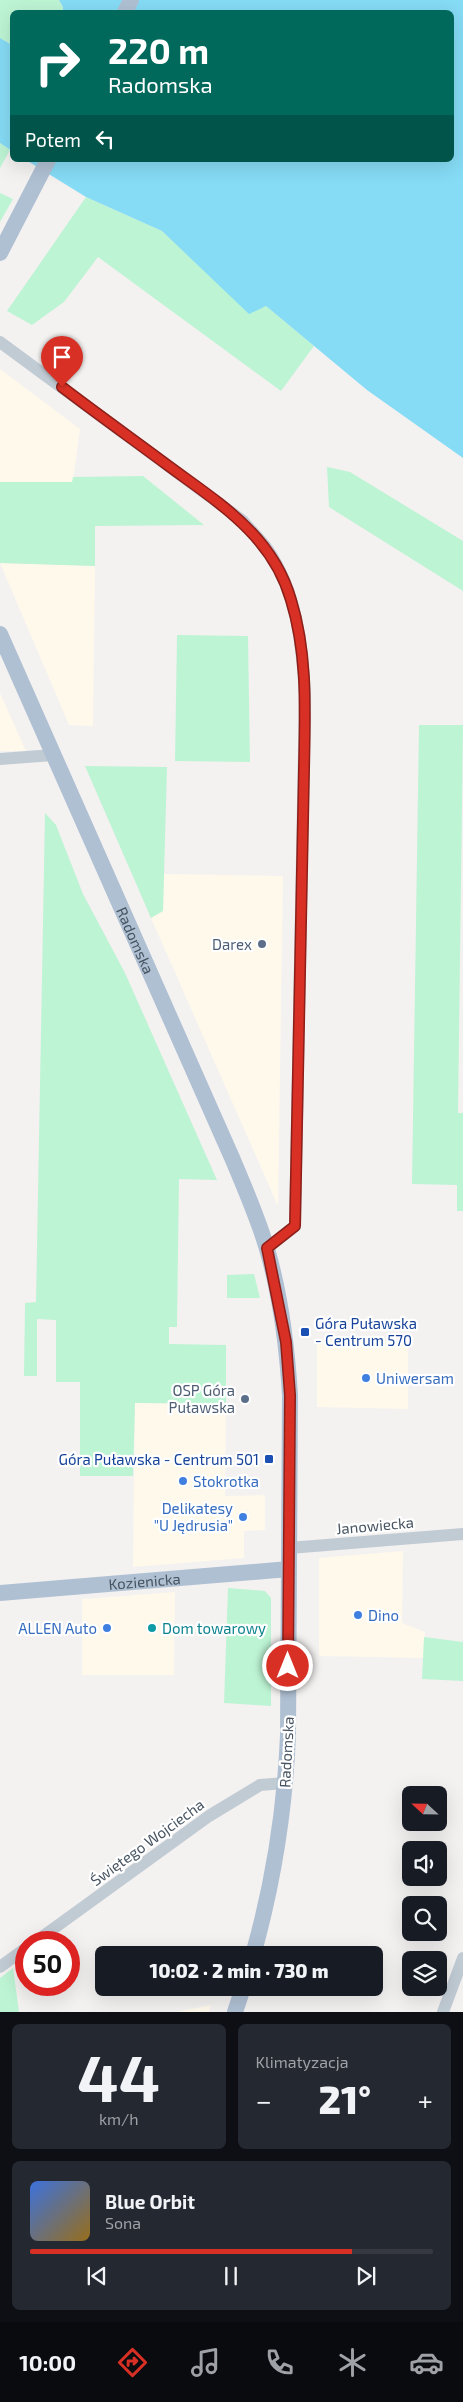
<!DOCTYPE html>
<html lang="pl">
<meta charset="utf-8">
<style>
body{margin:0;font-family:"Exo 2",sans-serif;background:#242831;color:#f1f3f6;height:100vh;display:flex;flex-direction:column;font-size:19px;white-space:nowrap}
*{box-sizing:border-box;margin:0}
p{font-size:16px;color:#9ea1a6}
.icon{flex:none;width:28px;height:28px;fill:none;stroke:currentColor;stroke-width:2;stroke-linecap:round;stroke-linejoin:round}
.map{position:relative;height:2012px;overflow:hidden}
.side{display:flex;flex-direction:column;gap:12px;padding:12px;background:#0d0f14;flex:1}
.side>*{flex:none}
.hud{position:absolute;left:10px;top:10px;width:444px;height:152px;border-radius:8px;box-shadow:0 5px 20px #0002;background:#00695c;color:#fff;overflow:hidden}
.needle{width:32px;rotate:292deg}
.buttons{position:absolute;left:402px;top:1786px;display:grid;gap:10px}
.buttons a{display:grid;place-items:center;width:45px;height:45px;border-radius:8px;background:#171b24;box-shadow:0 5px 20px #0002;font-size:25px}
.speed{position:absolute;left:15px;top:1931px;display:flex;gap:10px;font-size:25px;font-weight:700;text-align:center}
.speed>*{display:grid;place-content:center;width:65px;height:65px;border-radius:50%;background:#171b24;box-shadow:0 5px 20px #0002;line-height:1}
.speed .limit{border:8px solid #d22;background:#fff;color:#111}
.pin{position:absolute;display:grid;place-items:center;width:42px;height:42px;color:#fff;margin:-51px -21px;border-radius:50% 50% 50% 0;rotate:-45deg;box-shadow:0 0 5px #0007}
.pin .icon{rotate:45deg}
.me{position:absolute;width:55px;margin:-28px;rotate:0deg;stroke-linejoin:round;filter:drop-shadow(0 0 4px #0008)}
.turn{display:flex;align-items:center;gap:18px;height:105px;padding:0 15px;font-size:22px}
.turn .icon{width:65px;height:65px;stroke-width:2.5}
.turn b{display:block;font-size:35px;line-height:42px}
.then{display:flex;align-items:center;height:48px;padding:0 15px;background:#0003;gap:10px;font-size:19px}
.big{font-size:38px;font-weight:800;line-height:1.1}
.side .widget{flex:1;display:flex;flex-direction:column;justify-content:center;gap:8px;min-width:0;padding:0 18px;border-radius:8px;background:#242831}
.side .dial{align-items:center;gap:0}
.dial b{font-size:65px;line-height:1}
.song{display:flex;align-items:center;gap:15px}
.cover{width:60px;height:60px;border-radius:8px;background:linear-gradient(135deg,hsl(220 70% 55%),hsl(40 70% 35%))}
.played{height:5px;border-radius:2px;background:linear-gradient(90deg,#d93025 80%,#363941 80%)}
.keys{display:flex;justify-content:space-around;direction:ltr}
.heat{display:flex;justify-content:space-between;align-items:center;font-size:28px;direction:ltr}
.side .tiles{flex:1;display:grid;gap:12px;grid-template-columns:1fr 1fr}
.widget:last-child{grid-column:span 2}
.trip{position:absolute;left:95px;top:1946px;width:288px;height:50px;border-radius:8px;background:#171b24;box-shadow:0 5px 20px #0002;font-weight:800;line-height:50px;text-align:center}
.dock{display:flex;height:80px;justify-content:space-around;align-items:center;background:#090b0e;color:#9ea1a6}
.dock .icon{width:35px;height:35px}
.dock .current{color:#d93025}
.dock b{font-size:22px;color:#f1f3f6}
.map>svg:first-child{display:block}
</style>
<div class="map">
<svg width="463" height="2012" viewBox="0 0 463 2012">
<rect width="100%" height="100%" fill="#f4f1f1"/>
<g fill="#fef9eb">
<polygon points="0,369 80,429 73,482 0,482"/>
<polygon points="0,563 95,566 93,726 69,725"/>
<polygon points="0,693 26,751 0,751"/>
<polygon points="164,874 283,876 278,1206 151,918 163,911"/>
<polygon points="317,1340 408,1342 408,1409 317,1407"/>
<polygon points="135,1402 226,1404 225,1496 265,1495 265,1530 244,1531 244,1558 133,1567"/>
<polygon points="403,1551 402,1623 425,1632 424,1658 319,1656 319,1558"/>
<polygon points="175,1592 174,1675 82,1675 82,1599"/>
<polygon points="211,2005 209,2012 177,2012"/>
</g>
<g fill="#bdf4d4">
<polygon points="0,0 59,0 63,7 63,12 12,12 12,45 0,38"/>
<polygon points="0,143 10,150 0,168"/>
<polygon points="0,193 13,199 0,222"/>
<polygon points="86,197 162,231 249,313 266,306 314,346 281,391 98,257 64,302 32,325 7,311"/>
<polygon points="327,467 350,472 463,541 463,591 329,507"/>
<polygon points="143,476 204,525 95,526 95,566 0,563 0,482 72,482 73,477"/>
<polygon points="177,635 248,636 250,762 175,761"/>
<polygon points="419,725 463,725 458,1113 463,1113 463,1211 457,1211 457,1185 412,1184"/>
<polygon points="85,766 167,767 163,911 151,918"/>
<polygon points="45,813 56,825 83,894 125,973 217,1180 179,1179 177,1327 169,1327 169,1344 226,1345 226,1404 135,1403 133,1476 80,1476 80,1382 56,1382 56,1320 37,1319 37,1376 24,1376 25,1303 36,1302"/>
<polygon points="254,1274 260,1298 227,1298 227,1275"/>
<polygon points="228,1588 265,1591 271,1598 271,1706 224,1703"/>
<polygon points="424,1637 463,1642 463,1681 422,1679"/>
<polygon points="13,1968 19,2012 0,2012 0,1978"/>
</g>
<g fill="#86dbf5">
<polygon points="59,0 463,0 463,458 367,390 266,306 249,314 162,231 86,197 26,160 451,160 451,12 63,12 63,7"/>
<polygon points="0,38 12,45 12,151 0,143"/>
</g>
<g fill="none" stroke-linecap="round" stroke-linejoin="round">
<g stroke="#c1cbd4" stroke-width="12">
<path d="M0,342L243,521C251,531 261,540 268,550C297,593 302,645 305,695L295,1226L267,1248"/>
<polyline points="0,759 53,755"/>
<polyline points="289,1548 463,1534"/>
<polyline points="35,1942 209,1816 260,1785 285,1783"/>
<polyline points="0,1967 26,1948"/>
<polyline points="443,2012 463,1958"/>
</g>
<g stroke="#afc0d3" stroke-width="16">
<polyline points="125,12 131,0"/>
<polyline points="0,253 48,160"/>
<path id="s1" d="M0,634L233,1160C245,1189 258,1218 267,1249C281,1297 287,1346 290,1395L288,1735C285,1809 273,1884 253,1955"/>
<path id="s2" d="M0,1593L289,1569"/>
<polyline points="235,2012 243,1988"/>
</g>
</g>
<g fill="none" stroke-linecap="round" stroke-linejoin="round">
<defs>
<path id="route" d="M62,387C96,413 131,438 166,464C217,502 272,534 291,600C308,655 305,712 304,769L295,1226L267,1248L286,1342L290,1395L288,1666"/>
</defs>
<use href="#route" stroke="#8d1f18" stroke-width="12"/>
<use href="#route" stroke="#d93025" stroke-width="9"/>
</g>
<g fill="#5c6f8a" stroke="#fff" stroke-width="2">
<circle cx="262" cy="944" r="5"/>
<circle cx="245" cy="1399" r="5"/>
</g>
<g fill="#1a4fb4" stroke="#fff" stroke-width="2">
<rect x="300" y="1327" width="10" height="10" rx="2.5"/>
<rect x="264" y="1454" width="10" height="10" rx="2.5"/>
</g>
<g fill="#3f7fe0" stroke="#fff" stroke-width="2">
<circle cx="366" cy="1378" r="5"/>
<circle cx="183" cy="1481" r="5"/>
<circle cx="243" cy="1517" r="5"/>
<circle cx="358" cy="1615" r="5"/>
<circle cx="107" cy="1628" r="5"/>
</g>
<circle fill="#0f9aa8" stroke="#fff" stroke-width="2" cx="152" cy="1628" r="5"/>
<g text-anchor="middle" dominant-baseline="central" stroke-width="4.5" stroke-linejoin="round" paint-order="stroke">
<g font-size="15" fill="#475461" stroke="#fff">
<text stroke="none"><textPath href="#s1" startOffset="335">Radomska</textPath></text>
<text transform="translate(375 1525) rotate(-5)">Janowiecka</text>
<text stroke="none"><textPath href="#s2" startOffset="145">Kozienicka</textPath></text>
<text transform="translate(286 1752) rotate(-87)">Radomska</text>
<text transform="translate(147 1842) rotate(-36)">Świętego Wojciecha</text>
</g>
<g font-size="15" fill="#4e5e75" stroke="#fff" text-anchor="end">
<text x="252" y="944">Darex</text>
<text x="235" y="1390">OSP Góra<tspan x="235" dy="17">Puławska</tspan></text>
</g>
<g font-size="15" fill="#164399" stroke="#fff" text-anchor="start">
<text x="315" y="1323">Góra Puławska<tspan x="315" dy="17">- Centrum 570</tspan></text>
<text x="259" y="1459" text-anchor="end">Góra Puławska - Centrum 501</text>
</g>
<g font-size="15" fill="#366cbe" stroke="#fff" text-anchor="start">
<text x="376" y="1378">Uniwersam</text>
<text x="193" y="1481">Stokrotka</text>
<text x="233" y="1508" text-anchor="end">Delikatesy<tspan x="233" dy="17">"U Jędrusia"</tspan></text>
<text x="368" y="1615">Dino</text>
<text x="97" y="1628" text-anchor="end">ALLEN Auto</text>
</g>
<g font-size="15" fill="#0d838f" stroke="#fff" text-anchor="start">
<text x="162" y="1628">Dom towarowy</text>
</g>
</g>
</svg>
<div class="buttons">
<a><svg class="needle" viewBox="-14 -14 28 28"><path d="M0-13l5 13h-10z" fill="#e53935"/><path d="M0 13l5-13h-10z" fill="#9ea1a6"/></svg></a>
<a><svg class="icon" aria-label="sound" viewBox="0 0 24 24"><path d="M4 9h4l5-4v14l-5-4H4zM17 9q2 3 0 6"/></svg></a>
<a><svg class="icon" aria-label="search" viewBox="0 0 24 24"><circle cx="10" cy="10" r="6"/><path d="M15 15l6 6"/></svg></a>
<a><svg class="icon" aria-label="layers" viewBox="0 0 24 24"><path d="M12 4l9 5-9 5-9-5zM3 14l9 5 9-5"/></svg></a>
</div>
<div class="speed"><div class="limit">50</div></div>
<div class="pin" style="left:62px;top:387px;background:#d93025"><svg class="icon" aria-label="arrive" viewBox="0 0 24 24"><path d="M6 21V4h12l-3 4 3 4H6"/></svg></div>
<svg class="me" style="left:288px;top:1666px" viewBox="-20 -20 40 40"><circle r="17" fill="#d93025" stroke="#fff" stroke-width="3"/><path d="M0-11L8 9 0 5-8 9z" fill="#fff"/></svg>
<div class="trip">10:02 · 2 min · 730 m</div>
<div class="hud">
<div class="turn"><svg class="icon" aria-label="right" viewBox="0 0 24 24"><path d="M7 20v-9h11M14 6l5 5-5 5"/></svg><div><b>220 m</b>Radomska</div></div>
<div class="then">Potem<svg class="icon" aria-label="left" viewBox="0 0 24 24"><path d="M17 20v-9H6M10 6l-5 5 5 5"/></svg></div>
</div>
</div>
<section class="side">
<div class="tiles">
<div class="widget dial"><b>44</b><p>km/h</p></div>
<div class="widget"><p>Klimatyzacja</p>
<div class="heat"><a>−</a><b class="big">21°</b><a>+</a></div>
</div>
<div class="widget">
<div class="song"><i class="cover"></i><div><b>Blue Orbit</b><p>Sona</p></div></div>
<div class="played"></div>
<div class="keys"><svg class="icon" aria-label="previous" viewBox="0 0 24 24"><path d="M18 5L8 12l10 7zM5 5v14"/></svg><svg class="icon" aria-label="pause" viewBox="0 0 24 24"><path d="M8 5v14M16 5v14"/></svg><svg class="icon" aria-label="next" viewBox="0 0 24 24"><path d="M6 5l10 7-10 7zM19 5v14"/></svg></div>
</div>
</div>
</section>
<nav class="dock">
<b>10:00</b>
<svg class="icon current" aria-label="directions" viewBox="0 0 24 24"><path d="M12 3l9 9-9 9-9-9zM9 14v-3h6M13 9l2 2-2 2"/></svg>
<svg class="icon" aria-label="music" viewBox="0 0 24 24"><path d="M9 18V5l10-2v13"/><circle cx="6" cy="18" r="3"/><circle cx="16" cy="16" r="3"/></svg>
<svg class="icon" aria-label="phone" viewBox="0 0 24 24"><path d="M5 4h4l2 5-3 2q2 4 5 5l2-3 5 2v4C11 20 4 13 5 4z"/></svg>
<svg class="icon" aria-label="climate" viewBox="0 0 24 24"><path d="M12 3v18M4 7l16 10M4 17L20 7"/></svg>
<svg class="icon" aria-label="car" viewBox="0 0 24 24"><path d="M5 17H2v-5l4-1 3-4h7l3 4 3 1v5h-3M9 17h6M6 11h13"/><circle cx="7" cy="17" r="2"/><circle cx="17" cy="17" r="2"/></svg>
</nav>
